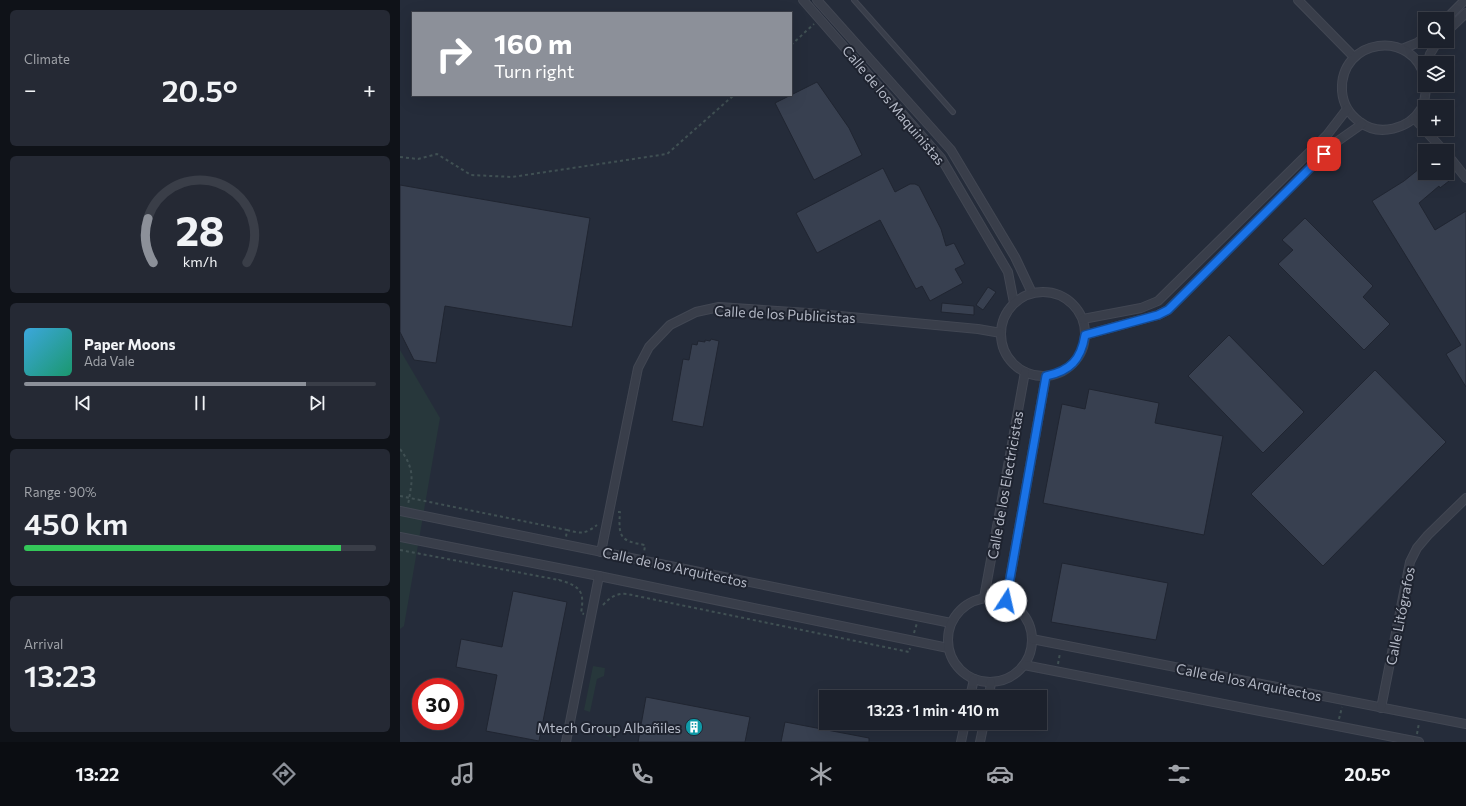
<!DOCTYPE html>
<meta charset="utf-8">
<style>
body{margin:0;font-family:Commissioner,sans-serif;background:#252934;color:#f1f3f6;height:100vh;display:flex;flex-direction:column;font-size:15px;white-space:nowrap}
*{box-sizing:border-box;margin:0}
p{font-size:13px;color:#a0a3a9}
.icon{flex:none;width:22px;height:22px;fill:none;stroke:currentColor;stroke-width:2;stroke-linecap:round;stroke-linejoin:round}
.map{position:relative;flex:1;overflow:hidden}
.drawer{display:flex;flex-direction:column;gap:10px;padding:10px;background:#0f1218;width:400px}
.drawer>*{flex:none}
.top-card{position:absolute;left:12px;top:12px;width:380px;height:84px;border-radius:0px;box-shadow:0 4px 16px #0002,0 0 0 1px #3a3e48;background:#8c9099;color:#fff;overflow:hidden}
.fabs{position:absolute;left:1018px;top:12px;display:grid;gap:8px}
.fabs a{display:grid;place-items:center;width:36px;height:36px;border-radius:0px;background:#1c212c;box-shadow:0 4px 16px #0002,0 0 0 1px #3a3e48;font-size:20px}
.speed{position:absolute;left:12px;top:678px;display:flex;gap:8px;font-size:20px;font-weight:700;text-align:center}
.speed>*{display:grid;place-content:center;width:52px;height:52px;border-radius:50%;background:#1c212c;box-shadow:0 4px 16px #0002,0 0 0 1px #3a3e48;line-height:1}
.speed .limit{border:6px solid #d22;background:#fff;color:#111}
.pin{position:absolute;display:grid;place-items:center;width:34px;height:34px;color:#fff;margin:-17px;border-radius:8px;box-shadow:0 2px 6px #0006}
.me{position:absolute;width:44px;margin:-22px;rotate:10deg;stroke-linejoin:round;filter:drop-shadow(0 0 3px #0008)}
.turn{display:flex;align-items:center;gap:14px;height:84px;padding:0 16px;font-size:18px}
.turn .icon{width:52px;height:52px;stroke-width:2.5}
.turn b{display:block;font-size:28px;line-height:34px}
.big{font-size:30px;font-weight:600;line-height:1.1}
.drawer .card{flex:1;display:flex;flex-direction:column;justify-content:center;gap:6px;min-width:0;padding:0 14px;border-radius:6px;background:#252934}
.drawer .dial{align-items:center;gap:0}
.dial svg{height:104px;overflow:visible;fill:none;stroke:#3a3e48;stroke-width:7;stroke-linecap:round;text-anchor:middle}
.dial text{fill:#f1f3f6;stroke:none}
.song{display:flex;align-items:center;gap:12px}
.cover{width:48px;height:48px;border-radius:6px;background:linear-gradient(135deg,hsl(200 70% 55%),hsl(160 70% 35%))}
.played{height:4px;border-radius:2px;background:linear-gradient(90deg,#8c9099 80%,#3a3e48 80%)}
.keys{display:flex;justify-content:space-around;direction:ltr}
.heat{display:flex;justify-content:space-between;align-items:center;font-size:22px;direction:ltr}
.charge{height:6px;border-radius:3px;background:linear-gradient(90deg,#34c759 90%,#3a3e48 0)}
.trip{position:absolute;left:419px;top:690px;width:228px;height:40px;border-radius:0px;background:#1c212c;box-shadow:0 4px 16px #0002,0 0 0 1px #3a3e48;font-weight:600;line-height:40px;text-align:center}
.menu{display:flex;height:64px;justify-content:space-around;align-items:center;background:#0b0d12;color:#a0a3a9}
.menu .icon{width:28px;height:28px}
.menu .selected{color:#8c9099}
.menu b{font-size:18px;color:#f1f3f6}
main{display:flex;flex:1;min-height:0}
.map>svg:first-child{display:block}
</style>
<main>
<section class="drawer">
<div class="card"><p>Climate</p>
<div class="heat"><a>−</a><b class="big">20.5°</b><a>+</a></div>
</div>
<div class="card dial"><svg viewBox="0 0 100 80">
<path d="M14 69A42 42 0 1 1 86 69"/>
<path d="M14 69A42 42 0 0 1 10 35" stroke="#8c9099"/>
<text x="50" y="56" font-size="32" font-weight="700">28</text>
<text x="50" y="72" font-size="11">km/h</text>
</svg></div>
<div class="card">
<div class="song"><i class="cover"></i><div><b>Paper Moons</b><p>Ada Vale</p></div></div>
<div class="played"></div>
<div class="keys"><svg class="icon" aria-label="previous" viewBox="0 0 24 24"><path d="M18 5L8 12l10 7zM5 5v14"/></svg><svg class="icon" aria-label="pause" viewBox="0 0 24 24"><path d="M8 5v14M16 5v14"/></svg><svg class="icon" aria-label="next" viewBox="0 0 24 24"><path d="M6 5l10 7-10 7zM19 5v14"/></svg></div>
</div>
<div class="card"><p>Range · 90%</p><b class="big">450 km</b><div class="charge"></div></div>
<div class="card"><p>Arrival</p><b class="big">13:23</b></div>
</section>
<div class="map">
<svg width="1066" height="742" viewBox="0 0 1066 742">
<rect width="100%" height="100%" fill="#252c3a"/>
<g fill="#27373b">
<polygon points="0,350 40,418 4,626 0,629"/>
<polygon points="193,666 205,668 204,676 197,679 190,712 184,710"/>
<circle cx="211" cy="731" r="6"/>
</g>
<g fill="#384050" stroke="#202531">
<polygon points="417,82 449,128 462,155 414,180 375,103"/>
<polygon points="1025,164 1025,173 1042,173 1049,181 1040,188 1039,186 1019,203 1035,230 1066,211 1066,387 1046,354 1061,345 972,201 1004,181"/>
<polygon points="483,168 495,192 510,184 515,184 519,186 541,229 546,246 554,243 565,264 555,269 563,283 530,301 522,286 516,289 480,220 417,253 396,213"/>
<polygon points="0,185 190,218 172,327 45,306 36,363 14,360 0,332"/>
<polygon points="905,218 973,286 963,297 990,324 964,350 878,264 893,250 882,240"/>
<polygon points="588,287 596,292 583,310 576,305"/>
<polygon points="542,303 574,306 574,315 541,312"/>
<polygon points="829,335 904,412 863,453 788,376"/>
<polygon points="311,339 319,341 303,427 272,421 283,359 289,360 292,344 297,345 298,341 305,342 305,340 310,341"/>
<polygon points="975,370 1046,442 923,566 851,494"/>
<polygon points="689,389 759,403 755,423 823,436 804,535 643,503 662,404 685,409"/>
<polygon points="662,563 768,583 756,640 651,622"/>
<polygon points="113,591 167,602 139,741 86,731 97,675 56,667 61,639 102,647"/>
<polygon points="246,697 350,717 345,742 238,742"/>
<polygon points="385,722 469,738 469,742 381,742"/>
</g>
<g fill="none" stroke-linecap="round" stroke-linejoin="round">
<defs>
<polyline id="service" points="454,0 553,112"/>
<g id="minor">
<polyline points="403,0 541,158 608,272 614,303"/>
<polyline points="417,0 551,150 615,257 632,293"/>
<polyline points="898,0 954,57"/>
<polyline points="1046,19 1065,0"/>
<polyline points="1047,31 1066,13"/>
<polyline points="1002,49 1017,43 1025,37"/>
<polyline points="1027,63 1030,54 1038,41"/>
<path d="M1025,79C1014,28 939,38 942,91C943,104 950,115 960,122C979,137 1009,129 1021,109C1025,101 1026,93 1026,85"/>
<polyline points="1014,118 1044,151"/>
<polyline points="1047,154 1066,178"/>
<circle cx="643" cy="334" r="42"/>
<polyline points="683,319 741,308 758,301 927,135 947,109"/>
<polyline points="685,335 758,315 768,310 935,143 962,124"/>
<polyline points="0,511 551,623"/>
<polyline points="0,537 199,576 548,648"/>
<polyline points="201,552 238,368 249,347 270,325 296,312 319,307 408,313 578,329 601,333"/>
<polyline points="584,598 625,372"/>
<circle cx="590" cy="640" r="42"/>
<polyline points="606,601 646,376"/>
<polyline points="632,639 1066,724"/>
<polyline points="624,665 1019,742"/>
<polyline points="570,697 574,679"/>
<polyline points="589,697 591,682"/>
<polyline points="981,708 1010,562 1017,548 1028,535 1066,498"/>
<polyline points="166,742 199,576"/>
<polyline points="561,742 565,723"/>
<polyline points="580,742 584,723"/>
</g>
</defs>
<use href="#service" stroke="#424753" stroke-width="6"/>
<use href="#minor" stroke="#424753" stroke-width="10"/>
<g stroke="#405053" stroke-width="2" stroke-dasharray="3 3" stroke-linecap="butt">
<polyline points="391,45 414,24"/>
<polyline points="0,157 18,159 37,154 71,175 112,177 267,154 334,95"/>
<path d="M0,449C16,470 12,481 8,505"/>
<polyline points="0,496 167,530 166,537"/>
<path d="M218,512H220C218,538 221,541 245,545L244,553"/>
<path d="M167,530C182,534 185,534 197,525"/>
<polyline points="0,550 159,580 159,579"/>
<path d="M159,580C180,586 185,591 181,613L184,614"/>
<path d="M203,605C210,597 217,593 227,594L509,652L510,648"/>
<polyline points="514,633 517,623"/>
<polyline points="658,664 660,653"/>
<polyline points="939,719 942,707"/>
<polyline points="1017,734 1019,723"/>
</g>
<use href="#service" stroke="#393e4a" stroke-width="4"/>
<use href="#minor" stroke="#393e4a" stroke-width="8"/>
</g>
<g fill="none" stroke-linecap="round" stroke-linejoin="round">
<defs>
<path id="route" d="M606,601L646,376C670,371 681,360 685,335L758,315L768,310L924,154"/>
</defs>
<use href="#route" stroke="#114b97" stroke-width="10"/>
<use href="#route" stroke="#1a73e8" stroke-width="7"/>
</g>
<defs>
<symbol id="building-disc" viewBox="-11 -11 22 22"><circle r="9.5" fill="#0f9aa8" stroke="#1e232f"/><path d="M-4-6H4V6H1V3H-1V6H-4ZM-2.5-4.3h1.7v1.8h-1.7ZM.8-4.3h1.7v1.8H.8ZM-2.5-1h1.7V.8h-1.7ZM.8-1h1.7V.8H.8Z" fill="#fff"/></symbol>
</defs>
<g fill-rule="evenodd">
<use href="#building-disc" x="284" y="717" width="20" height="20"/>
</g>
<g text-anchor="middle" dominant-baseline="central" stroke-width="4" stroke-linejoin="round" paint-order="stroke">
<g font-size="14" fill="#b4b9c6" stroke="#1e232f">
<text transform="translate(494 105) rotate(50)">Calle de los Maquinistas</text>
<text transform="translate(385 314) rotate(3)">Calle de los Publicistas</text>
<text transform="translate(605 485) rotate(-80)">Calle de los Electricistas</text>
<text transform="translate(275 567) rotate(12)">Calle de los Arquitectos</text>
<text transform="translate(1000 616) rotate(-79)">Calle Litógrafos</text>
<text transform="translate(849 682) rotate(11)">Calle de los Arquitectos</text>
</g>
<g font-size="14" fill="#b4b9c6" stroke="#1e232f" text-anchor="end">
<text x="281" y="727">Mtech Group Albañiles</text>
</g>
</g>
</svg>
<div class="fabs">
<a><svg class="icon" aria-label="search" viewBox="0 0 24 24"><circle cx="10" cy="10" r="6"/><path d="M15 15l6 6"/></svg></a>
<a><svg class="icon" aria-label="layers" viewBox="0 0 24 24"><path d="M12 4l9 5-9 5-9-5zM3 14l9 5 9-5"/></svg></a>
<a>+</a>
<a>−</a>
</div>
<div class="speed"><div class="limit">30</div></div>
<div class="pin" style="left:924px;top:154px;background:#d93025"><svg class="icon" aria-label="arrive" viewBox="0 0 24 24"><path d="M6 21V4h12l-3 4 3 4H6"/></svg></div>
<svg class="me" style="left:606px;top:601px" viewBox="-20 -20 40 40"><circle r="19" fill="#fff"/><path d="M0-13L10 11 0 6-10 11z" fill="#1a73e8"/></svg>
<div class="trip">13:23 · 1 min · 410 m</div>
<div class="top-card">
<div class="turn"><svg class="icon" aria-label="right" viewBox="0 0 24 24"><path d="M7 20v-9h11M14 6l5 5-5 5"/></svg><div><b>160 m</b>Turn right</div></div>
</div>
</div>
</main>
<nav class="menu">
<b>13:22</b>
<svg class="icon selected" aria-label="directions" viewBox="0 0 24 24"><path d="M12 3l9 9-9 9-9-9zM9 14v-3h6M13 9l2 2-2 2"/></svg>
<svg class="icon" aria-label="music" viewBox="0 0 24 24"><path d="M9 18V5l10-2v13"/><circle cx="6" cy="18" r="3"/><circle cx="16" cy="16" r="3"/></svg>
<svg class="icon" aria-label="phone" viewBox="0 0 24 24"><path d="M5 4h4l2 5-3 2q2 4 5 5l2-3 5 2v4C11 20 4 13 5 4z"/></svg>
<svg class="icon" aria-label="climate" viewBox="0 0 24 24"><path d="M12 3v18M4 7l16 10M4 17L20 7"/></svg>
<svg class="icon" aria-label="car" viewBox="0 0 24 24"><path d="M5 17H2v-5l4-1 3-4h7l3 4 3 1v5h-3M9 17h6M6 11h13"/><circle cx="7" cy="17" r="2"/><circle cx="17" cy="17" r="2"/></svg>
<svg class="icon" aria-label="filters" viewBox="0 0 24 24"><path d="M4 7h16M4 17h16"/><circle cx="9" cy="7" r="2"/><circle cx="15" cy="17" r="2"/></svg>
<b>20.5°</b>
</nav>
